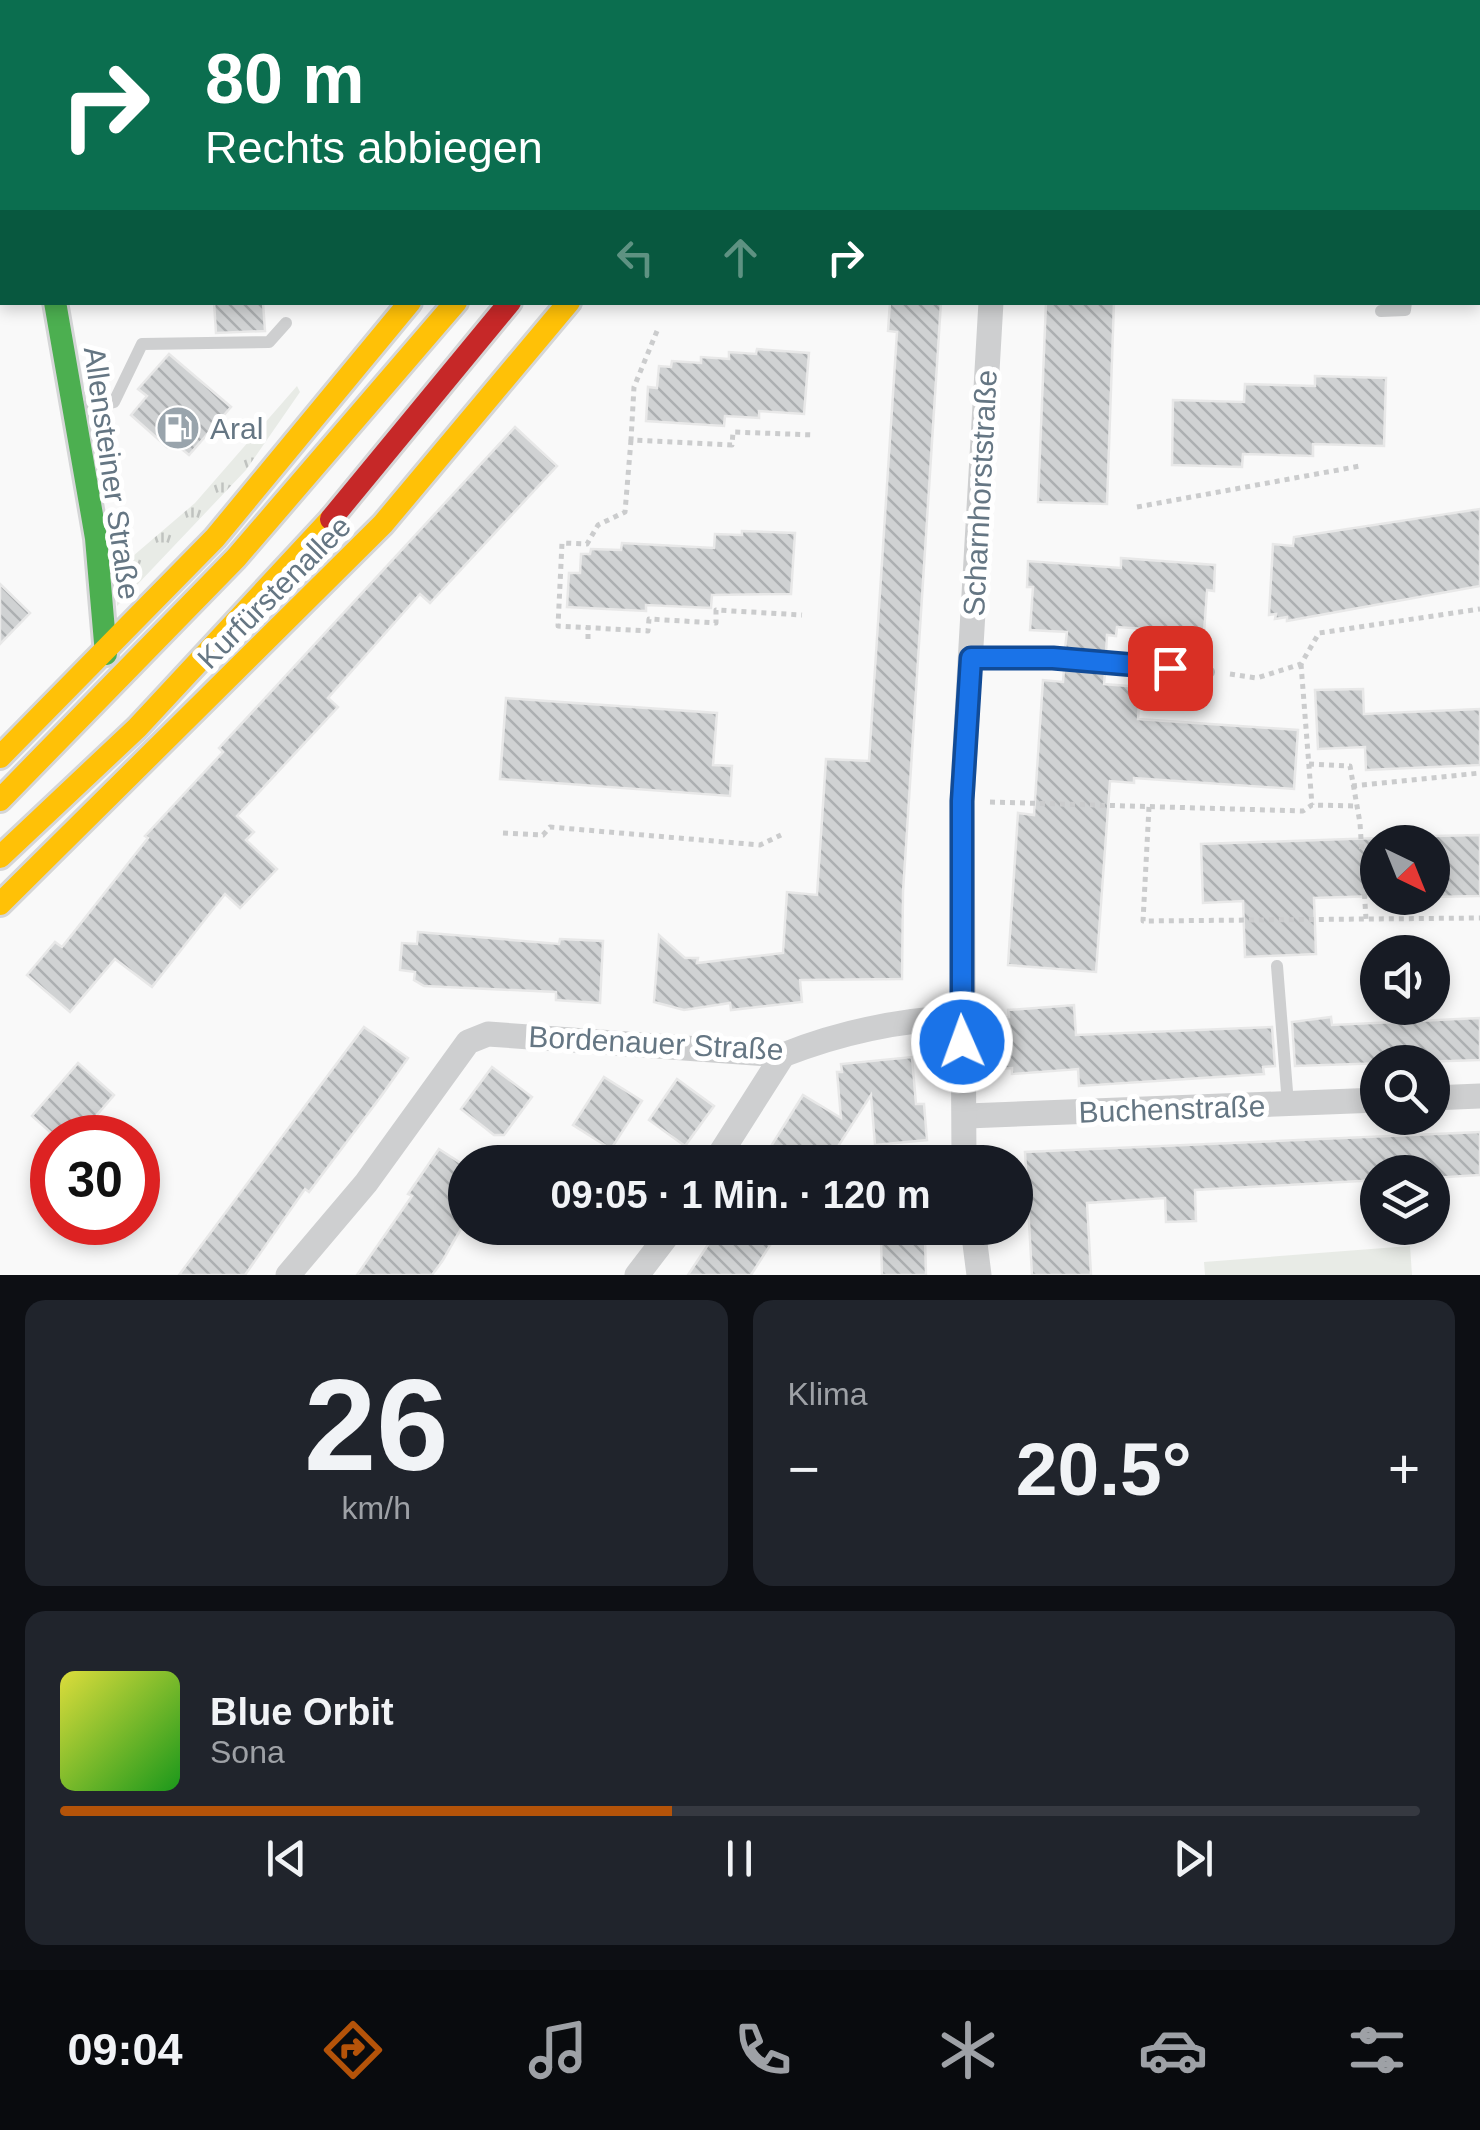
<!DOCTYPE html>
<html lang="de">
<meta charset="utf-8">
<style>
body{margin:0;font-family:Helvetica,sans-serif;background:#20242c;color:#f1f3f6;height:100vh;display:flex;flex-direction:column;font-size:38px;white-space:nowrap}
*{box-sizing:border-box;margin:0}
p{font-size:32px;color:#9ea1a6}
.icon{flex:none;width:55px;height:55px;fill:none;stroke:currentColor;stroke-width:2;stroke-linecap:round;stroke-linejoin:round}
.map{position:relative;height:1275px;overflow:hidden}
.panel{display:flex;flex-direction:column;gap:25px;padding:25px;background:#0d0f14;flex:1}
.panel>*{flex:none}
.banner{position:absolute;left:0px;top:0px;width:1480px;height:305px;box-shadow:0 5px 15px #0003;background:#0b6e4f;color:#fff;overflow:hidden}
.needle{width:65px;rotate:137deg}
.buttons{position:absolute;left:1360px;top:825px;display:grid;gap:20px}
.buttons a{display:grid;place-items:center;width:90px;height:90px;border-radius:50%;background:#171b24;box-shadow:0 5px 15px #0003;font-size:50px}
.speed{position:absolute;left:30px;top:1115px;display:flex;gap:20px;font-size:50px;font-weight:700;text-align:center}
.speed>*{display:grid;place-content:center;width:130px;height:130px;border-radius:50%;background:#171b24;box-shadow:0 5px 15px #0003;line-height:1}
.speed .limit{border:15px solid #d22;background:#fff;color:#111}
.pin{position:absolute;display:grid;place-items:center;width:85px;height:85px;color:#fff;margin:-42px;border-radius:20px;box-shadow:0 5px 15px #0006}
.me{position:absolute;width:110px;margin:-55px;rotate:358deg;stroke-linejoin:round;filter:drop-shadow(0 0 8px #0008)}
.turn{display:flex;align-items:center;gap:35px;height:210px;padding:0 40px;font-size:45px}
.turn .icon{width:130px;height:130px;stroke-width:2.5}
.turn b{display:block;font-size:70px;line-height:85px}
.lanes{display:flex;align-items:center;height:95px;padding:0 40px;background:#0003;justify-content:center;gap:50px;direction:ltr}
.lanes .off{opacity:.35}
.big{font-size:75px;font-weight:700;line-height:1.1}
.panel .card{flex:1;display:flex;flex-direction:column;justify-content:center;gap:15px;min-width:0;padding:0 35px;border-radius:20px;background:#20242c}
.panel .dial{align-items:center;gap:0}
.dial b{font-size:130px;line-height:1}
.song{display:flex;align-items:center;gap:30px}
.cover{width:120px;height:120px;border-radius:15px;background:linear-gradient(135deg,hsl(60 70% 55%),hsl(120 70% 35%))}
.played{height:10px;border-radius:5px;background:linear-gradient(90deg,#b45309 45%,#363941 45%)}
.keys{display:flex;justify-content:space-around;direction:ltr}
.heat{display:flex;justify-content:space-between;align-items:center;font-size:55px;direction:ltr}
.panel .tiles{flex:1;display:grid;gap:25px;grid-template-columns:1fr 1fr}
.card:last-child{grid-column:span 2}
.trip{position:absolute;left:448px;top:1145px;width:585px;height:100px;border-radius:50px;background:#171b24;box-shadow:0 5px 15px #0003;font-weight:700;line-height:100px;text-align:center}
.dock{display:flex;height:160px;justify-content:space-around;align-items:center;background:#090b0e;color:#9ea1a6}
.dock .icon{width:70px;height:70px}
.dock .active{color:#b45309}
.dock b{font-size:45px;color:#f1f3f6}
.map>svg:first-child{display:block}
</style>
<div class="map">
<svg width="1480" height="1275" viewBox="0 0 1480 1275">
<defs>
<pattern id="grass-tufts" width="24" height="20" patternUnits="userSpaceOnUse" patternTransform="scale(2.5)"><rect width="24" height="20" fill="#e8ebe6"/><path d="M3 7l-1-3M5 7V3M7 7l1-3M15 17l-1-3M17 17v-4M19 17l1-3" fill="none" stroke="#c0c3c0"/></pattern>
<pattern id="building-back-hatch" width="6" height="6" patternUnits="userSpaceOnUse" patternTransform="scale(2.5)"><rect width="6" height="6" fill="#d0d2d3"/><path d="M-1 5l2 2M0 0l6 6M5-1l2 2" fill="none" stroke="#acafb1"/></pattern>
</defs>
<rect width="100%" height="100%" fill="#f9f9f9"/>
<polygon fill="url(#grass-tufts)" points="297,386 300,392 246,470 117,606 119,568 195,503"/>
<polygon fill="#e8ebe6" points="1410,1246 1412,1275 1205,1275 1204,1262"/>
<g fill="url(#building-back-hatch)" stroke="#e8e8e8" stroke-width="2.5">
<polygon points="214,302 263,302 265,331 216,333"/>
<polygon points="890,302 941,302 903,892 902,979 800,980 802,1002 731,1010 730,1003 684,1010 654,1002 659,935 685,958 698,958 697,963 783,953 787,892 817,895 826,759 869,761 897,332 888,331"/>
<polygon points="1046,302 1114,302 1107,504 1038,502"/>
<polygon points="757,349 809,353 804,414 759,411 759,418 725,416 724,426 646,421 648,387 657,388 659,366 671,367 672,361 701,363 701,357 729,359 729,352 756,354"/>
<polygon points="169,354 231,407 189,455 172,441 167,447 131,415 147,396 138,389"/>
<polygon points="1315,376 1386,378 1384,446 1313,444 1313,456 1243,454 1242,467 1172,465 1173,400 1244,402 1245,384 1315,386"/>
<polygon points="515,427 557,466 430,603 420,594 328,698 338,707 237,816 254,832 246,840 277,869 240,908 225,894 152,987 115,959 70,1012 27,975 55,942 62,947 148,838 145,836 223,752 219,748"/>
<polygon points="1480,509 1480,586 1287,621 1287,617 1275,619 1276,614 1269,615 1273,544 1293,546 1294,537"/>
<polygon points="742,531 795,533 791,594 712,595 711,608 646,605 646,611 567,607 569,573 580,573 581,554 590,554 591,549 621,550 622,543 714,548 715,534 742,535"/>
<polygon points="1121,558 1215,565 1214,591 1207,590 1204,633 1117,627 1116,636 1107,635 1106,653 1065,649 1067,632 1030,630 1033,587 1027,587 1028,561 1121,568"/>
<polygon points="0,584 30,613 0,644"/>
<polygon points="1064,669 1105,673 1104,684 1140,687 1138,719 1298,730 1294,789 1134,778 1134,783 1110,781 1096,972 1008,965 1018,813 1034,815 1043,680 1063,682"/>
<polygon points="1363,689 1364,714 1480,709 1480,765 1366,770 1365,747 1318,749 1315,690"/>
<polygon points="506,698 717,713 713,765 732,766 730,796 500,779"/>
<polygon points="1480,835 1480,896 1432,897 1432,836"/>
<polygon points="1378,838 1378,896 1314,898 1316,954 1245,957 1243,901 1203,903 1201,844"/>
<polygon points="418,932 559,944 560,939 603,941 600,1003 556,1000 556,992 424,986 414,980 415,972 400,970 402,943 417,944"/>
<polygon points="1074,1005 1076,1035 1272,1027 1275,1066 1263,1067 1264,1074 1079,1086 1078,1069 1012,1074 1012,1068 999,1069 996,1018 1009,1017 1008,1010"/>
<polygon points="1331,1017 1332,1025 1480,1018 1480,1060 1295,1066 1292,1022"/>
<polygon points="364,1027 408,1058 382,1095 309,1192 305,1189 245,1275 179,1275"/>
<polygon points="912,1057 916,1104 924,1104 927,1140 875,1145 871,1095 828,1162 787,1162 768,1151 803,1095 841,1118 837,1072 842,1072 841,1064"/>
<polygon points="78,1063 114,1095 77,1138 57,1138 32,1116"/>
<polygon points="492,1067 532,1097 504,1135 494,1135 461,1109"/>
<polygon points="604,1077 642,1101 611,1149 573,1125"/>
<polygon points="677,1079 714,1106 685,1146 649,1120"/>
<polygon points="1480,1132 1480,1175 1432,1178 1432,1172 1378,1172 1378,1180 1195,1190 1196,1221 1166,1222 1165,1198 1087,1203 1091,1275 1032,1275 1025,1152"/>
<polygon points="439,1149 465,1166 465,1222 443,1260 432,1275 357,1275 412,1196 408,1194"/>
<polygon points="719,1228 781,1228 751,1275 688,1275"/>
<polygon points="925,1238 926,1275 882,1275 881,1240"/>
</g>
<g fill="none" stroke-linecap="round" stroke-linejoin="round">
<defs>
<g id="fast">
<polyline points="376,0 386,2"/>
<polyline points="667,2 668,0"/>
<polyline points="756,2 757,0"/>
<polyline points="0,65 2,64"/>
<polyline points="0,150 2,150"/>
<polyline points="0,208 2,209"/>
<polyline points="55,302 96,538 106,654"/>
</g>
<g id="slow">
<polyline points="606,2 608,0"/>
<polyline points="1478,84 1480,84"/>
<polyline points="1478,137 1480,137"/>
<polyline points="0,757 215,538 410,302"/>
<polyline points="0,800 236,558 456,302"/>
<polyline points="0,857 137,728 331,519"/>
<polyline points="0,904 383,524 569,302"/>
</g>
<g id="jam">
<polyline points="714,2 715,0"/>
<polyline points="0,12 2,24"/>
<polyline points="331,519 510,302"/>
</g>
</defs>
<use href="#fast" stroke="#d5d6d7" stroke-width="28"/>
<use href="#slow" stroke="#d5d6d7" stroke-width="28"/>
<use href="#jam" stroke="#d5d6d7" stroke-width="28"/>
<g stroke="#cbcccd" stroke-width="5" stroke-dasharray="5 5" stroke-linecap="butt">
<polyline points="510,0 511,2"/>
<polyline points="282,2 283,0"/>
<polyline points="657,331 634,387 631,440 732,445 733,432 815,435"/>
<polyline points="631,440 625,512 598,525 587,544 562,543 558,626 648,631 649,619 716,623 716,610 802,615"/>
<polyline points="1137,507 1360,466"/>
<polyline points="588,639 588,627"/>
<polyline points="1301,664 1312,805"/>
<polyline points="1230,674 1257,678 1301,664 1319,633 1480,609"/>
<polyline points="1309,764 1350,766 1360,823 1366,919"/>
<polyline points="1352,786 1480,773"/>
<polyline points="990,802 1303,811 1312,805 1355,806"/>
<polyline points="1149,807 1143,921 1480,918"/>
<polyline points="503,833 543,835 550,827 760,845 781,835"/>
</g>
<g stroke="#cecfd0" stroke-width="12">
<polyline points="43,0 44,2"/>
<polyline points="1478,110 1480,110"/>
<polyline points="1381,311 1405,310 1406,302"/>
<polyline points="78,408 114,402 142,344 269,342 286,323"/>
<polyline points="971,657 1053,658 1209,672"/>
<polyline points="1277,966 1288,1104"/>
</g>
<g stroke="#cecfd0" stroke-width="25">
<polyline points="1432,1098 1480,1096"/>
<polyline points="967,1116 1378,1100"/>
<polyline points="715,1162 783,1055"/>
<polyline points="964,1162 962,801 991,302"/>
<polyline points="973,1228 979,1275"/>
<path d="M288,1275L366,1183L468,1042L488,1034L783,1055C841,1032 898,1020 961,1017"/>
<polyline points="637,1275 673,1228"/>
</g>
<use href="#fast" stroke="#4caf50" stroke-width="22"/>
<use href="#slow" stroke="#ffc107" stroke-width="22"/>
<use href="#jam" stroke="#c62828" stroke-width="22"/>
<g stroke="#c3c5c6" stroke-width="2.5">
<polyline points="1478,102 1480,102"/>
<polyline points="0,114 2,114"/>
<polyline points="1478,118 1480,118"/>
</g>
</g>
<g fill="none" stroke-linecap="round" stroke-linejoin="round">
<defs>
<polyline id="route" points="962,1042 962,801 971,658 1053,658 1170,668"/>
</defs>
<use href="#route" stroke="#114b97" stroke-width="25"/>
<use href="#route" stroke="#1a73e8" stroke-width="18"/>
</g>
<defs>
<symbol id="fuel-disc" viewBox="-11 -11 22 22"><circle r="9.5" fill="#99a4ac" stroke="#fff"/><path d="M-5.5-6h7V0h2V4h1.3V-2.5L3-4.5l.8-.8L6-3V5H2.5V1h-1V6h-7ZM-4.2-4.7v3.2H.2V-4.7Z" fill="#fff"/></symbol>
</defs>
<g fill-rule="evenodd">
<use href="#fuel-disc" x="153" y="403" width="50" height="50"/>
</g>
<g text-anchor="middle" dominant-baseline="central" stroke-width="10" stroke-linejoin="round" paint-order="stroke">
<g font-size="30" fill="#657683" stroke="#fff" text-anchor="start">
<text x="210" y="428">Aral</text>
</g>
<g font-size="30" fill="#657683" stroke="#fff">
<text transform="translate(112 473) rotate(82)">Allensteiner Straße</text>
<text transform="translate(980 493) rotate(-87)">Scharnhorststraße</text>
<text transform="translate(274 592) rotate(-45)">Kurfürstenallee</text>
<text transform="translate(656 1043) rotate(3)">Bordenauer Straße</text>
<text transform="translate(1172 1109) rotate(-2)">Buchenstraße</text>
</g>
</g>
</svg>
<div class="buttons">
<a><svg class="needle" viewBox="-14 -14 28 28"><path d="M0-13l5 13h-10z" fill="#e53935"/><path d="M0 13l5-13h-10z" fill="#9ea1a6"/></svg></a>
<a><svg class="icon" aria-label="sound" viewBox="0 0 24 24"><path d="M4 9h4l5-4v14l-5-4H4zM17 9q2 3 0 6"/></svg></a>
<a><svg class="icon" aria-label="search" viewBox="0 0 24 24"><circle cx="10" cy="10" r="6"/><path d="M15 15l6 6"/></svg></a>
<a><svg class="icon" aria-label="layers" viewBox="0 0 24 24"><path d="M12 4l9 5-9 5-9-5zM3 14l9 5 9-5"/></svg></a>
</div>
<div class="speed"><div class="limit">30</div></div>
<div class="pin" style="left:1170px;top:668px;background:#d93025"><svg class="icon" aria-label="arrive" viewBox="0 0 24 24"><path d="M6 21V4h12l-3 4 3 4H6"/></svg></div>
<svg class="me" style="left:962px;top:1042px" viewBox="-20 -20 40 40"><circle r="17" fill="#1a73e8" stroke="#fff" stroke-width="3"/><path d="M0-11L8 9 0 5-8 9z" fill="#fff"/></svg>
<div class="trip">09:05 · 1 Min. · 120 m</div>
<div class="banner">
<div class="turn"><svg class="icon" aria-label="right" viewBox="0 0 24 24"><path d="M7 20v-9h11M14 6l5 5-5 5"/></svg><div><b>80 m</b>Rechts abbiegen</div></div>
<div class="lanes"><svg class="icon off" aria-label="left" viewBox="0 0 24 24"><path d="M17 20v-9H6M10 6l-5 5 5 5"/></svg><svg class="icon off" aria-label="ahead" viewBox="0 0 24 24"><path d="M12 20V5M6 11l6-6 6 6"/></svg><svg class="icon" aria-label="right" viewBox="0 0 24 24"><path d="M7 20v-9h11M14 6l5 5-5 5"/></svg></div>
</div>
</div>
<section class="panel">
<div class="tiles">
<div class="card dial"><b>26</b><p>km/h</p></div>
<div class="card"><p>Klima</p>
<div class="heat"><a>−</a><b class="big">20.5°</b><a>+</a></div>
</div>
<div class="card">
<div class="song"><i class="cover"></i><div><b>Blue Orbit</b><p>Sona</p></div></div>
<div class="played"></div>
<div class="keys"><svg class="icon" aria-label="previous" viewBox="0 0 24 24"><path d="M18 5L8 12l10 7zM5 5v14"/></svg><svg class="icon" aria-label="pause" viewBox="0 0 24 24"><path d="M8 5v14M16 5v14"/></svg><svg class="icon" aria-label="next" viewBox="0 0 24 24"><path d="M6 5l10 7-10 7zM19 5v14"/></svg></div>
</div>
</div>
</section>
<nav class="dock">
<b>09:04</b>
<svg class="icon active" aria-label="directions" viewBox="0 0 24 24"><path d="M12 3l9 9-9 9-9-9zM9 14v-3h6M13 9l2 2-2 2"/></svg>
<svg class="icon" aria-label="music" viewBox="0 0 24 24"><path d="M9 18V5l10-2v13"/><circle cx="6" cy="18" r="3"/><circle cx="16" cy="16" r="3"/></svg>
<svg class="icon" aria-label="phone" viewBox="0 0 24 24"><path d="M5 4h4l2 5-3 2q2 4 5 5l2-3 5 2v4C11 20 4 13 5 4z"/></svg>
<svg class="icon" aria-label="climate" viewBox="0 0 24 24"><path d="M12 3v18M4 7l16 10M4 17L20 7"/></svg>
<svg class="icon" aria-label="car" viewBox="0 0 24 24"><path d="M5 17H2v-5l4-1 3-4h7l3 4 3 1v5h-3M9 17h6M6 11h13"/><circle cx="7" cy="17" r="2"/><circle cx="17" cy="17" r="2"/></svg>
<svg class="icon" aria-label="filters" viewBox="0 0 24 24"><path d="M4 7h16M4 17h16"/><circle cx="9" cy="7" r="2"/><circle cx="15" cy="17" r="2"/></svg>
</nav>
